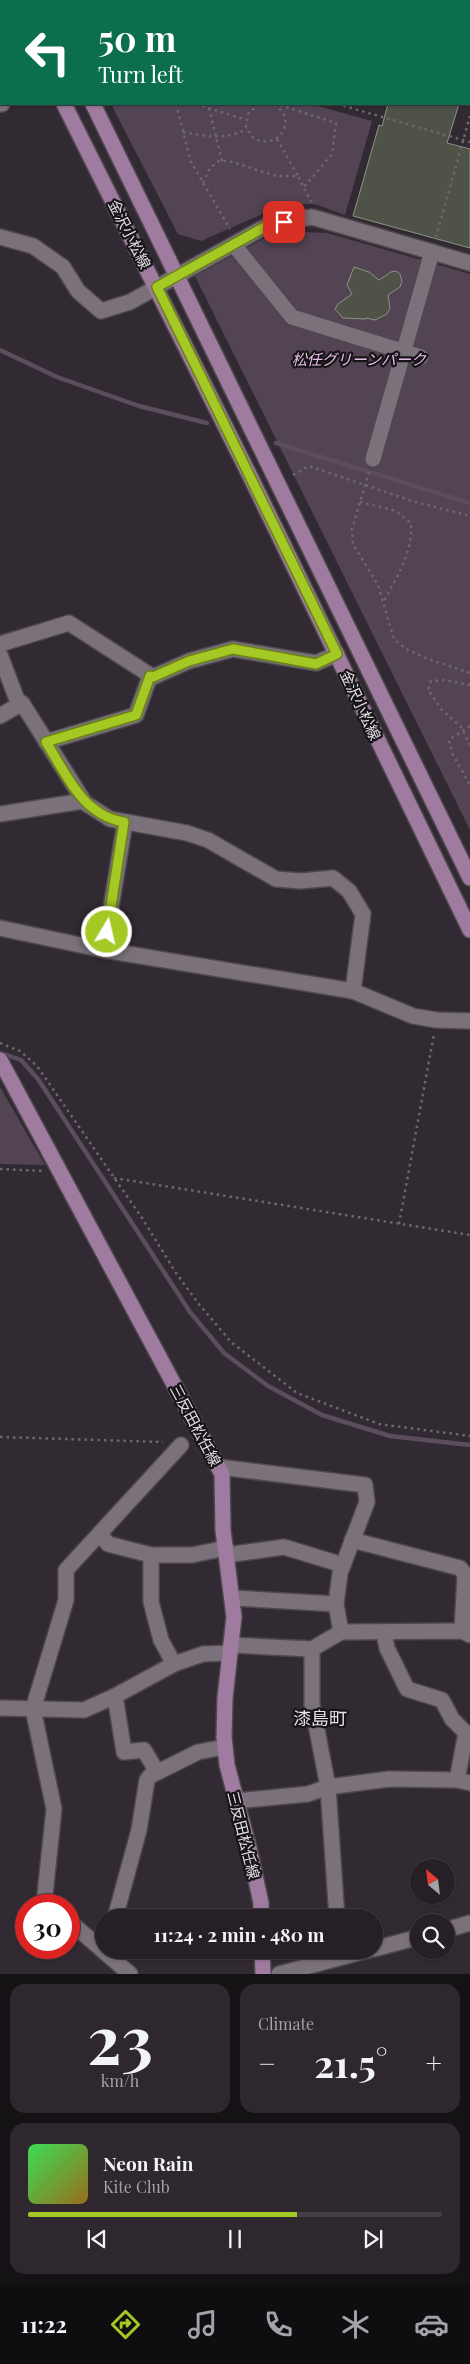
<!DOCTYPE html>
<meta charset="utf-8">
<style>
body{margin:0;font-family:"Playfair Display","Noto Sans JP",serif;background:#2e282e;color:#f1f3f6;height:100vh;display:flex;flex-direction:column;font-size:19px;white-space:nowrap}
*{box-sizing:border-box;margin:0}
p{font-size:16px;color:#a4a3a7}
.icon{flex:none;width:28px;height:28px;fill:none;stroke:currentColor;stroke-width:2;stroke-linecap:round;stroke-linejoin:round}
.map{position:relative;height:1974px;overflow:hidden}
.details{display:flex;flex-direction:column;gap:10px;padding:10px;background:#151215;flex:1}
.details>*{flex:none}
.hud{position:absolute;left:0px;top:0px;width:470px;height:105px;box-shadow:0 1px 4px #0004,0 0 0 1px #423e43;background:#0b6e4f;color:#fff;overflow:hidden}
.needle{width:32px;rotate:332deg}
.controls{position:absolute;left:410px;top:1859px;display:grid;gap:10px}
.controls a{display:grid;place-items:center;width:45px;height:45px;border-radius:50%;background:#262026;box-shadow:0 1px 4px #0004,0 0 0 1px #423e43;font-size:25px}
.speed{position:absolute;left:15px;top:1894px;display:flex;gap:10px;font-size:25px;font-weight:700;text-align:center}
.speed>*{display:grid;place-content:center;width:65px;height:65px;border-radius:50%;background:#262026;box-shadow:0 1px 4px #0004,0 0 0 1px #423e43;line-height:1}
.speed .limit{border:8px solid #d22;background:#fff;color:#111}
.pin{position:absolute;display:grid;place-items:center;width:42px;height:42px;color:#fff;margin:-21px;border-radius:10px;box-shadow:0 2px 8px #0006}
.me{position:absolute;width:55px;margin:-28px;rotate:9deg;stroke-linejoin:round;filter:drop-shadow(0 0 4px #0008)}
.turn{display:flex;align-items:center;gap:18px;height:105px;padding:0 15px;font-size:22px}
.turn .icon{width:65px;height:65px;stroke-width:2.5}
.turn b{display:block;font-size:35px;line-height:42px}
.big{font-size:38px;font-weight:700;line-height:1.1}
.details .tile{flex:1;display:flex;flex-direction:column;justify-content:center;gap:8px;min-width:0;padding:0 18px;border-radius:15px;background:#2e282e}
.details .dial{align-items:center;gap:0}
.dial b{font-size:65px;line-height:1}
.song{display:flex;align-items:center;gap:15px}
.cover{width:60px;height:60px;border-radius:8px;background:linear-gradient(135deg,hsl(130 70% 55%),hsl(40 70% 35%))}
.played{height:5px;border-radius:2px;background:linear-gradient(90deg,#a4c824 65%,#423e43 65%)}
.keys{display:flex;justify-content:space-around;direction:ltr}
.heat{display:flex;justify-content:space-between;align-items:center;font-size:28px;direction:ltr}
.details .tiles{flex:1;display:grid;gap:10px;grid-template-columns:1fr 1fr}
.tile:last-child{grid-column:span 2}
.trip{position:absolute;left:95px;top:1909px;width:288px;height:50px;border-radius:25px;background:#262026;box-shadow:0 1px 4px #0004,0 0 0 1px #423e43;font-weight:700;line-height:50px;text-align:center}
.tabs{display:flex;height:80px;justify-content:space-around;align-items:center;background:#0f0d0f;color:#a4a3a7}
.tabs .icon{width:35px;height:35px}
.tabs .active{color:#a4c824}
.tabs b{font-size:22px;color:#f1f3f6}
.map>svg:first-child{display:block}
</style>
<div class="map">
<svg width="470" height="1974" viewBox="0 0 470 1974">
<rect width="100%" height="100%" fill="#322a32"/>
<g fill="#534453">
<polygon points="111,104 310,104 372,121 345,215 315,204 285,204 201,241 178,234"/>
<polygon points="278,231 327,233 470,274 470,830 195,276"/>
<polygon points="0,1087 45,1165 0,1164"/>
</g>
<g fill="none" stroke-linecap="round" stroke-linejoin="round">
<g stroke="#5b4d5b" stroke-width="4.5">
<polyline points="0,350 57,377 139,406 207,423"/>
<polyline points="276,443 470,503"/>
<polyline points="1,1053 21,1060 38,1079 190,1312 224,1353 268,1386 322,1415 390,1436 470,1445"/>
</g>
</g>
<g fill="#4e5247" stroke="#8e9286">
<polygon points="388,104 459,104 447,143 470,149 470,248 353,216 379,125 382,126"/>
<polygon points="354,267 369,272 379,280 391,272 396,271 400,274 402,281 400,287 388,295 390,308 387,314 375,320 366,318 366,319 343,318 335,309 338,304 352,294 347,285"/>
</g>
<g fill="none" stroke-linecap="round" stroke-linejoin="round">
<defs>
<g id="minor">
<polyline points="0,104 2,104"/>
<polyline points="0,237 33,246 63,267 78,291 101,311 130,302 270,224 312,217 470,263"/>
<polyline points="234,245 292,317 421,357"/>
<polyline points="373,459 432,252"/>
<polyline points="0,644 69,623 153,677 189,661 233,649 316,663 337,654"/>
<polyline points="0,655 19,705"/>
<polyline points="0,716 22,703 85,803 110,819 187,833 208,840 276,879 301,881 333,878 349,891 363,914 353,991"/>
<polyline points="46,742 136,715 150,676"/>
<polyline points="0,814 83,801"/>
<polyline points="0,928 104,950 353,991 413,1016 436,1020 470,1021"/>
<polyline points="104,950 125,822"/>
<polyline points="219,1467 365,1485 367,1502 340,1573 336,1604 341,1632"/>
<polyline points="100,1534 108,1544 151,1555 192,1555 226,1548"/>
<polyline points="352,1540 460,1568 465,1574 462,1631"/>
<polyline points="151,1555 151,1602 161,1640 174,1664"/>
<polyline points="227,1555 284,1547 343,1565"/>
<polyline points="233,1598 336,1604"/>
<polyline points="384,1633 387,1648 407,1689 442,1700 452,1719 466,1733 457,1780 470,1783"/>
<polyline points="231,1645 312,1649 341,1632 462,1631 470,1635"/>
<polyline points="312,1649 312,1704 328,1787 337,1918"/>
<polyline points="115,1696 124,1752 144,1750 157,1772"/>
<polyline points="0,1708 84,1710 115,1696 174,1664 203,1654 230,1653"/>
<polyline points="236,1801 308,1794 328,1787 389,1779 457,1780"/>
<polyline points="46,1905 44,1904 54,1809 33,1709 66,1600 66,1570 181,1445"/>
<polyline points="115,1918 139,1830 147,1780 150,1776 198,1752 225,1747"/>
<polyline points="69,1921 130,1974"/>
<polyline points="446,1930 470,1923"/>
<polyline points="374,1949 419,1937"/>
<polyline points="279,1974 369,1950"/>
</g>
<g id="major">
<polyline points="14,0 15,1"/>
<polyline points="43,0 44,1"/>
<polyline points="64,104 251,478 470,930"/>
<polyline points="93,104 470,878"/>
<polyline points="0,1060 222,1474 223,1530 234,1617 225,1698 224,1737 227,1765 249,1848 261,1903 261,1918"/>
<polyline points="262,1950 263,1974"/>
</g>
</defs>
<use href="#minor" stroke="#4e474e" stroke-width="18"/>
<use href="#major" stroke="#4e474e" stroke-width="18"/>
<g stroke="#6e676e" stroke-width="2.5" stroke-dasharray="2.5 4" stroke-linecap="butt">
<polyline points="176,104 191,162 230,229"/>
<polyline points="196,104 246,120"/>
<path d="M259,104L248,114L246,127L253,138C280,152 299,118 273,104"/>
<polyline points="337,104 470,142"/>
<polyline points="280,105 336,123 332,154 304,187"/>
<polyline points="209,108 222,161"/>
<path d="M183,132C208,136 223,141 247,129"/>
<polyline points="277,139 298,176"/>
<polyline points="203,183 210,168 219,161 229,161 276,176 298,176 311,202"/>
<polyline points="436,237 470,116"/>
<polyline points="369,472 352,529 353,544 378,585 394,639 406,649 428,659 470,673"/>
<polyline points="293,475 309,466 415,502 470,516"/>
<path d="M360,502L396,511L411,523C413,553 397,576 384,601"/>
<polyline points="470,685 444,680 431,681 428,690 442,710 461,727 470,745"/>
<polyline points="470,726 449,740 452,753 470,785"/>
<polyline points="0,1043 20,1051 37,1066 142,1218 176,1273 198,1303 231,1342 297,1393 379,1424 470,1436"/>
<polyline points="0,1169 43,1171"/>
<polyline points="114,1178 470,1235"/>
<polyline points="399,1224 434,1034"/>
<polyline points="0,1437 163,1442"/>
</g>
<use href="#minor" stroke="#7a717a" stroke-width="15"/>
<use href="#major" stroke="#9f7b9f" stroke-width="15"/>
</g>
<g fill="none" stroke-linecap="round" stroke-linejoin="round">
<defs>
<path id="route" d="M107,932L124,822C82,815 67,775 46,742L136,715L150,676L153,677L189,661L233,649L316,664L337,654L157,287L270,224L284,222"/>
</defs>
<use href="#route" stroke="#6b8217" stroke-width="12"/>
<use href="#route" stroke="#a4c824" stroke-width="9"/>
</g>
<g text-anchor="middle" dominant-baseline="central" stroke-width="4.5" stroke-linejoin="round" paint-order="stroke">
<g font-size="15" fill="#e3dee3" stroke="#171417">
<text transform="translate(130 234) rotate(63)">金沢小松線</text>
<text transform="translate(361 705) rotate(65)">金沢小松線</text>
<text transform="translate(196 1425) rotate(62)">三反田松任線</text>
<text transform="translate(244 1835) rotate(76)">三反田松任線</text>
</g>
<g font-size="15" font-style="italic" fill="#e7bee7" stroke="#171417">
<text x="359" y="359">松任グリーンパーク</text>
</g>
<g font-size="18" fill="#eadfea" stroke="#171417">
<text x="320" y="1718">漆島町</text>
</g>
</g>
</svg>
<div class="controls">
<a><svg class="needle" viewBox="-14 -14 28 28"><path d="M0-13l5 13h-10z" fill="#e53935"/><path d="M0 13l5-13h-10z" fill="#a4a3a7"/></svg></a>
<a><svg class="icon" aria-label="search" viewBox="0 0 24 24"><circle cx="10" cy="10" r="6"/><path d="M15 15l6 6"/></svg></a>
</div>
<div class="speed"><div class="limit">30</div></div>
<div class="pin" style="left:284px;top:222px;background:#d93025"><svg class="icon" aria-label="arrive" viewBox="0 0 24 24"><path d="M6 21V4h12l-3 4 3 4H6"/></svg></div>
<svg class="me" style="left:107px;top:932px" viewBox="-20 -20 40 40"><circle r="17" fill="#a4c824" stroke="#fff" stroke-width="3"/><path d="M0-11L8 9 0 5-8 9z" fill="#fff"/></svg>
<div class="trip">11:24 · 2 min · 480 m</div>
<div class="hud">
<div class="turn"><svg class="icon" aria-label="left" viewBox="0 0 24 24"><path d="M17 20v-9H6M10 6l-5 5 5 5"/></svg><div><b>50 m</b>Turn left</div></div>
</div>
</div>
<section class="details">
<div class="tiles">
<div class="tile dial"><b>23</b><p>km/h</p></div>
<div class="tile"><p>Climate</p>
<div class="heat"><a>−</a><b class="big">21.5°</b><a>+</a></div>
</div>
<div class="tile">
<div class="song"><i class="cover"></i><div><b>Neon Rain</b><p>Kite Club</p></div></div>
<div class="played"></div>
<div class="keys"><svg class="icon" aria-label="previous" viewBox="0 0 24 24"><path d="M18 5L8 12l10 7zM5 5v14"/></svg><svg class="icon" aria-label="pause" viewBox="0 0 24 24"><path d="M8 5v14M16 5v14"/></svg><svg class="icon" aria-label="next" viewBox="0 0 24 24"><path d="M6 5l10 7-10 7zM19 5v14"/></svg></div>
</div>
</div>
</section>
<nav class="tabs">
<b>11:22</b>
<svg class="icon active" aria-label="directions" viewBox="0 0 24 24"><path d="M12 3l9 9-9 9-9-9zM9 14v-3h6M13 9l2 2-2 2"/></svg>
<svg class="icon" aria-label="music" viewBox="0 0 24 24"><path d="M9 18V5l10-2v13"/><circle cx="6" cy="18" r="3"/><circle cx="16" cy="16" r="3"/></svg>
<svg class="icon" aria-label="phone" viewBox="0 0 24 24"><path d="M5 4h4l2 5-3 2q2 4 5 5l2-3 5 2v4C11 20 4 13 5 4z"/></svg>
<svg class="icon" aria-label="climate" viewBox="0 0 24 24"><path d="M12 3v18M4 7l16 10M4 17L20 7"/></svg>
<svg class="icon" aria-label="car" viewBox="0 0 24 24"><path d="M5 17H2v-5l4-1 3-4h7l3 4 3 1v5h-3M9 17h6M6 11h13"/><circle cx="7" cy="17" r="2"/><circle cx="17" cy="17" r="2"/></svg>
</nav>
